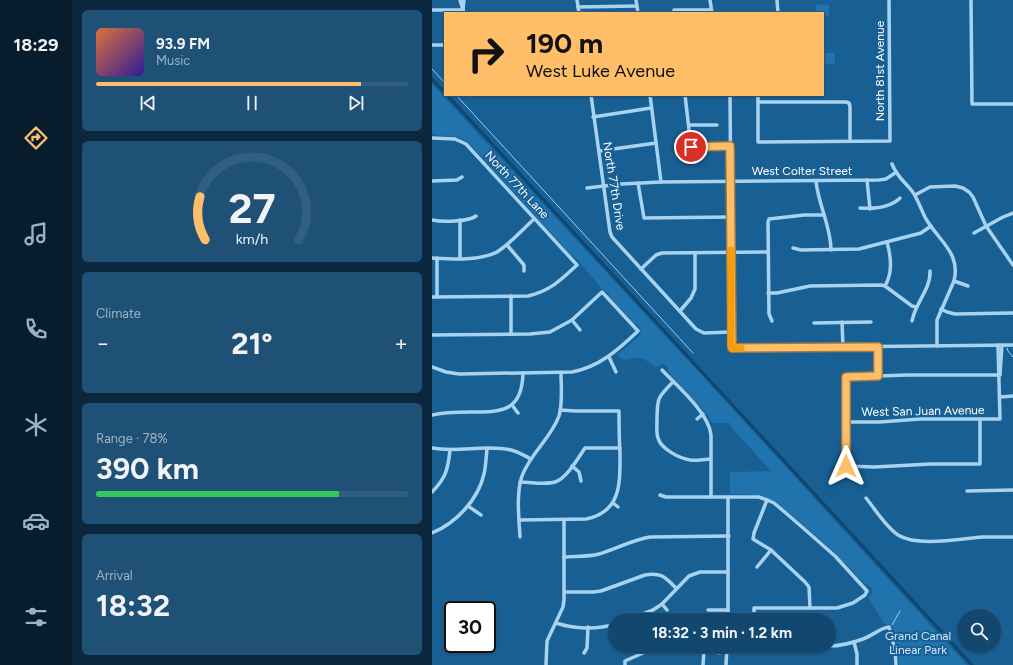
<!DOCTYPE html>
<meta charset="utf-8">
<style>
body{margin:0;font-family:Figtree,sans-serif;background:#1f5177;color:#f1f3f6;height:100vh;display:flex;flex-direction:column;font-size:15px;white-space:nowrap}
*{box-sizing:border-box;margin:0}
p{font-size:13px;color:#9cb2c3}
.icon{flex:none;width:22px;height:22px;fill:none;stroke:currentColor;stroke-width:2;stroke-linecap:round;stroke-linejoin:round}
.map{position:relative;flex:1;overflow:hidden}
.sheet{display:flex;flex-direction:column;gap:10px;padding:10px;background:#0a273d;width:360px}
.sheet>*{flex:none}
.guide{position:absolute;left:12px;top:12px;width:380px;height:84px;border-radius:0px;box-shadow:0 1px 3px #0004,0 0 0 1px #315f82;background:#ffbf68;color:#111;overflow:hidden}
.tools{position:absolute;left:525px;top:609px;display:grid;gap:8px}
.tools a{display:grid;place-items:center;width:44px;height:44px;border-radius:50%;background:#12476f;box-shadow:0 1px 3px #0004,0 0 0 1px #315f82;font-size:20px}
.speed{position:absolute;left:12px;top:601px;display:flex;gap:8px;font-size:20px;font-weight:700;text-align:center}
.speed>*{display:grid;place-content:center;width:52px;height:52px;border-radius:50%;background:#12476f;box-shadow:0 1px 3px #0004,0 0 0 1px #315f82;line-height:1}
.speed .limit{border:2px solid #111;border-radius:6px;background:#fff;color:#111}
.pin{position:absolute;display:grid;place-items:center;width:34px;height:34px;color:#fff;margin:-17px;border:2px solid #fff;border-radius:50%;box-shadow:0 1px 4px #0007}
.me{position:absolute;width:44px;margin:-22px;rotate:0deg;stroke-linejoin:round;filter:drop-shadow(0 0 3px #0008)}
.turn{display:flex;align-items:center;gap:14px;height:84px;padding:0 16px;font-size:18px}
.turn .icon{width:52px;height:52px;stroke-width:2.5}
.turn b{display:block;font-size:28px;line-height:34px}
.big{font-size:30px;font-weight:700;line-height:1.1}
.sheet .widget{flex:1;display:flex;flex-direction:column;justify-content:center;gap:6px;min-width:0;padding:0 14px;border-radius:6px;background:#1f5177}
.sheet .dial{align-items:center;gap:0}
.dial svg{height:104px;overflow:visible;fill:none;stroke:#315f82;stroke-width:7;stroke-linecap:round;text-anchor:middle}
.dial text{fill:#f1f3f6;stroke:none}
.song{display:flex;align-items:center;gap:12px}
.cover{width:48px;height:48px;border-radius:6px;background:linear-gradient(135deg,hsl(20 70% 55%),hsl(250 70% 35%))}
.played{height:4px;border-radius:2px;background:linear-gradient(90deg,#ffbf68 85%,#315f82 85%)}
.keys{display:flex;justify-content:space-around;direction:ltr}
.heat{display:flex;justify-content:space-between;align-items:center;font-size:22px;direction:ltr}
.charge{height:6px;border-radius:3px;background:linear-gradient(90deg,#34c759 78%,#315f82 0)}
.trip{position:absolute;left:176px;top:613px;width:228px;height:40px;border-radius:20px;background:#12476f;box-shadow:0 1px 3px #0004,0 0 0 1px #315f82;font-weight:700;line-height:40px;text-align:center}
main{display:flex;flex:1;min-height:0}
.tab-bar{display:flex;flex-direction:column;width:72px;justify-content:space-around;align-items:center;background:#071c2c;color:#9cb2c3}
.tab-bar .icon{width:28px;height:28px}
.tab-bar .on{color:#ffbf68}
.tab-bar b{font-size:18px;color:#f1f3f6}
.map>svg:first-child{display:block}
</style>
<main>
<nav class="tab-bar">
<b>18:29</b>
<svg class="icon on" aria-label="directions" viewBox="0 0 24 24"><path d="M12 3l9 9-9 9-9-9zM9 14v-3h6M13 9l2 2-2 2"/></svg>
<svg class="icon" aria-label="music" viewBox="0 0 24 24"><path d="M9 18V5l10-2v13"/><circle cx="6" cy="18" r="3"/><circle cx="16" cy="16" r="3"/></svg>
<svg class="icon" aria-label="phone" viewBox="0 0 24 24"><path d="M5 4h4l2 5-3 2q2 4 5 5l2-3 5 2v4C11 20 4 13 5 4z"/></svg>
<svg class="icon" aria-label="climate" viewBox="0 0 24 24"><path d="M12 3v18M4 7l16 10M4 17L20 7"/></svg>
<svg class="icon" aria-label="car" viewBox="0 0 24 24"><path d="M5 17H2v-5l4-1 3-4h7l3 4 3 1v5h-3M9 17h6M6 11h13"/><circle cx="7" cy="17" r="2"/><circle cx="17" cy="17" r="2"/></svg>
<svg class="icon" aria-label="filters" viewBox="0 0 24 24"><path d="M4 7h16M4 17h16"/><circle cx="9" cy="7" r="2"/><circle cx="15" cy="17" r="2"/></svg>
</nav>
<section class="sheet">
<div class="widget">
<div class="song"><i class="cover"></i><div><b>93.9 FM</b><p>Music</p></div></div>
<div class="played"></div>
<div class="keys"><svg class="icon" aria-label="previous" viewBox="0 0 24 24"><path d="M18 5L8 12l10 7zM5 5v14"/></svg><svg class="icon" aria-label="pause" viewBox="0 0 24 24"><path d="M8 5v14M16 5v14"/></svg><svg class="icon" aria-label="next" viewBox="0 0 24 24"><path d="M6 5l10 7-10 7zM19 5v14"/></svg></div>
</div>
<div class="widget dial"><svg viewBox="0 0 100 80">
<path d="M14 69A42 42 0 1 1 86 69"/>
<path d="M14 69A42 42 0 0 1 10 36" stroke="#ffbf68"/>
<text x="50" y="56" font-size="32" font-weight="700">27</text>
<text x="50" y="72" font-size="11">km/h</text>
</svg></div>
<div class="widget"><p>Climate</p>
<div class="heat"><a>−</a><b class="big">21°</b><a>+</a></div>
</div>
<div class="widget"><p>Range · 78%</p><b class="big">390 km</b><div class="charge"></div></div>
<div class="widget"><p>Arrival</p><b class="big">18:32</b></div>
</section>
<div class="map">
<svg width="581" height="665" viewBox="0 0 581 665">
<rect width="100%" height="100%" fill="#185f94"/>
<g fill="#2073ad">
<polygon points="385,4 397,5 397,16 391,15 391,13 384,13 384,6"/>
<rect x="393" y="53" width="10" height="11"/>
<path d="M0,84L289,396L535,665H467C467,658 463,627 459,624H452L436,597L440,594V591L439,587L432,583L405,555L380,532L344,502L328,495L298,494V472L339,471L298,426V423H280L275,414L238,374L235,366L230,364L224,367C210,357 209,357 192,360L185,355C191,350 206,338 209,333L207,326L201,322L178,297L176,293L171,290L144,258L140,256L36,142C25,134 12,137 0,134Z"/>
</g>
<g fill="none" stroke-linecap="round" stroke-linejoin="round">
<g stroke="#9bd0f3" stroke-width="1">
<polyline points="0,69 13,83"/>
<polyline points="24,95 261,353"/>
<polyline points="575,348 576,351 581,357"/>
<polyline points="460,625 468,611"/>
</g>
<g stroke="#0f4771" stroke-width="3">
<polyline points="0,79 13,93"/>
<polyline points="15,95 540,665"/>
</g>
<g stroke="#a8d3f0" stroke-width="3.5">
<polyline points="28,0 32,13"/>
<polyline points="145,0 147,13"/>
<polyline points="204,0 206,13"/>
<polyline points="278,0 280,13"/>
<polyline points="345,0 346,13"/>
<polyline points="539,0 540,104 581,104"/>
<polyline points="146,7 205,6"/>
<polyline points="31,9 32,0"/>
<polyline points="0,10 31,10"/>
<polyline points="242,13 242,10 279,10"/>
<polyline points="0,45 13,45"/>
<polyline points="159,95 178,232 180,237 264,329 272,333 299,332"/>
<polyline points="218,95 229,182"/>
<polyline points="253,95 259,147 298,146"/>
<polyline points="298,95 300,348 581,345"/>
<polyline points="326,95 326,142 458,141 457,0"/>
<polyline points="326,102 414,102 417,103 418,107 418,141"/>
<polyline points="161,117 219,108"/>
<polyline points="257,125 285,125"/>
<path d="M0,138L23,139L34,144L145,265C129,280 118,291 96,296L0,297"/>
<polyline points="167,151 224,143"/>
<path d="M460,164C465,177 472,181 480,191C486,199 489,210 494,219C507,241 529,253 522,281L505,320V346"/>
<polyline points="435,180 438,209"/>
<polyline points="0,181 25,180 30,177"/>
<path d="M384,181C386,204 399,226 399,250"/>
<polyline points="206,183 212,218 299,217"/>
<polyline points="155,188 189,184 229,182 447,180 454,179 463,173"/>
<polyline points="483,195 498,187 523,186 531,188 537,192 541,197 554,226 581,265"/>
<path d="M428,208C442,209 458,208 468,198"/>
<path d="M0,220C10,222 36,222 44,216"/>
<polyline points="28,220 28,258"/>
<polyline points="542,233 571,217 581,213"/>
<polyline points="75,245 92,265 92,271"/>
<polyline points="361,248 369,250 427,249 489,233 499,226"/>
<path d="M0,258C19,259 48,261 65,252C79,243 90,230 102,219"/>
<polyline points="5,258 5,297"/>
<polyline points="209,269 224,255 230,253 336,252"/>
<polyline points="522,281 536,286"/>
<path d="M453,286C461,272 459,257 455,242"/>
<polyline points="336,293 345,293 378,286 449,285 453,286 480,306 484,307"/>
<polyline points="509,309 515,312 523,314 581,313"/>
<polyline points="248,311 259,298 263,289 263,253"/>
<polyline points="140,320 148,330"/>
<polyline points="340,321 337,314 336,222 337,219 372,215 392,215"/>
<path d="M480,321C483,303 499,289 498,271"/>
<polyline points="410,322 411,347"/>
<polyline points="382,323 439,322"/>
<polyline points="79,334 79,296"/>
<path d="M0,335L98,334L118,332L140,320L170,292L206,331C186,350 167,367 140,372L27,374L14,372L0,367"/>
<polyline points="177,357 184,372"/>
<path d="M230,370C245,386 277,413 279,435V497"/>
<polyline points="568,374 570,345"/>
<polyline points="446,376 446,347"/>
<path d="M241,382C226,397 225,398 225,419C225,425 224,432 226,438C229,449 247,458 258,460C265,461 272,459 279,459"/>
<polyline points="568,397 581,396"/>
<polyline points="80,405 86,413"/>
<path d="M0,415C12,412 25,412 38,412C70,412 90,412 91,373"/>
<polyline points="265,419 271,414"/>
<polyline points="548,420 548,464 499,464 442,467 414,466 414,377 476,375 568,375"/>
<polyline points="414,422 448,422 488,419 568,419 566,345"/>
<path d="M0,448C26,453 53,444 79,450C87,452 93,456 99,459"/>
<polyline points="140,466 147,472 149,481"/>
<path d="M88,482C99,482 113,485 123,482C135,478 146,458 153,448H188"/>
<polyline points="535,491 581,490"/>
<path d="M0,492C14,478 16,469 18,450"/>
<polyline points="228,495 234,497 327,497 335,500 342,503 355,514 378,534 403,556 435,591 433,595 421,603 405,608 322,608 322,620"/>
<path d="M434,498C443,509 453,526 466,535C485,547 527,539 550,537C561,537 571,537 581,537"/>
<polyline points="335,500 322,533 321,539 339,550 373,582 377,587 378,608"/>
<polyline points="181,503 186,507"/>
<polyline points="36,506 49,515"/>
<path d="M87,520L154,519C190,512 188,482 188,452C187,439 187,425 187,411H144L128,410"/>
<path d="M0,533C24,523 46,500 52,474C54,466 54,457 55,449"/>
<path d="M88,537C87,519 84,493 90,476C98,454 119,438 127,416C131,402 129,387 129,373"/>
<path d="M132,557C144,556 156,557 167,554C184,549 200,540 218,537L297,536"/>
<polyline points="325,567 339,550"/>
<path d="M133,592H161L169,591L213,575C229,572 233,577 244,588"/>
<polyline points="230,604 235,610"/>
<polyline points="276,610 296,610"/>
<polyline points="195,620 221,610 230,604 257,576 268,572 296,572"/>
<polyline points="296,620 296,497"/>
<path d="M124,623C142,629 165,630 183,624"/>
<polyline points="422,642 425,654 425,665"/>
<polyline points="322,646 347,646"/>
<path d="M397,646C409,646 420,643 431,639C438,637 450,627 457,627L463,650L464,665"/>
<path d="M281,651C286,654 290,653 295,651"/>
<polyline points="152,653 155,648 156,627"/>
<polyline points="114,665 115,641 131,607 132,600 132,520"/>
<polyline points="193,665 193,661 220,649 244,649 272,651 291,649 295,651"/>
<polyline points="271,665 272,651"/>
<polyline points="294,665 295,646"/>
</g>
</g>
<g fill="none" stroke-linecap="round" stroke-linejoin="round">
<defs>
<polyline id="route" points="259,147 298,146 300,348 446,347 446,376 414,377 414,466"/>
</defs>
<use href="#route" stroke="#a67c44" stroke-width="10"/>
<use href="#route" stroke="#ffbf68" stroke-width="7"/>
<polyline stroke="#f59e0b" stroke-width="7" points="299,250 299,345 300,348 309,348"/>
</g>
<g text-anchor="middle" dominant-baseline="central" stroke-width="4" stroke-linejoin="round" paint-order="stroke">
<g font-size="12" fill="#fff" stroke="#185f94">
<text transform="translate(448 71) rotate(-90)">North 81st Avenue</text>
<text x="370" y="171">West Colter Street</text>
<text transform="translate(85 185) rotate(47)">North 77th Lane</text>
<text transform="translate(182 186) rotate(81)">North 77th Drive</text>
<text transform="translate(491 411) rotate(-1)">West San Juan Avenue</text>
</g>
<g font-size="12" fill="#cfe9fb" stroke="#185f94">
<text x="486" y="636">Grand Canal<tspan x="486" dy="14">Linear Park</tspan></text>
</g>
</g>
</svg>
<div class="tools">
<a><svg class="icon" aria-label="search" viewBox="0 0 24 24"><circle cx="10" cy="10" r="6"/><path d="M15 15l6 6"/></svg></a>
</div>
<div class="speed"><div class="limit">30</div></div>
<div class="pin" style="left:259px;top:147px;background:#d93025"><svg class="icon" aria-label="arrive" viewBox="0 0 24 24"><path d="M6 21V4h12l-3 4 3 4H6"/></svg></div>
<svg class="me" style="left:414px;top:466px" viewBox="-20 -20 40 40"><path d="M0-17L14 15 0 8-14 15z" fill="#ffbf68" stroke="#fff" stroke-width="4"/></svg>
<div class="trip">18:32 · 3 min · 1.2 km</div>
<div class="guide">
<div class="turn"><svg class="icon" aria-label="right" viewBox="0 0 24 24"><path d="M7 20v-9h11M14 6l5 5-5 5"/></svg><div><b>190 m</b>West Luke Avenue</div></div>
</div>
</div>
</main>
